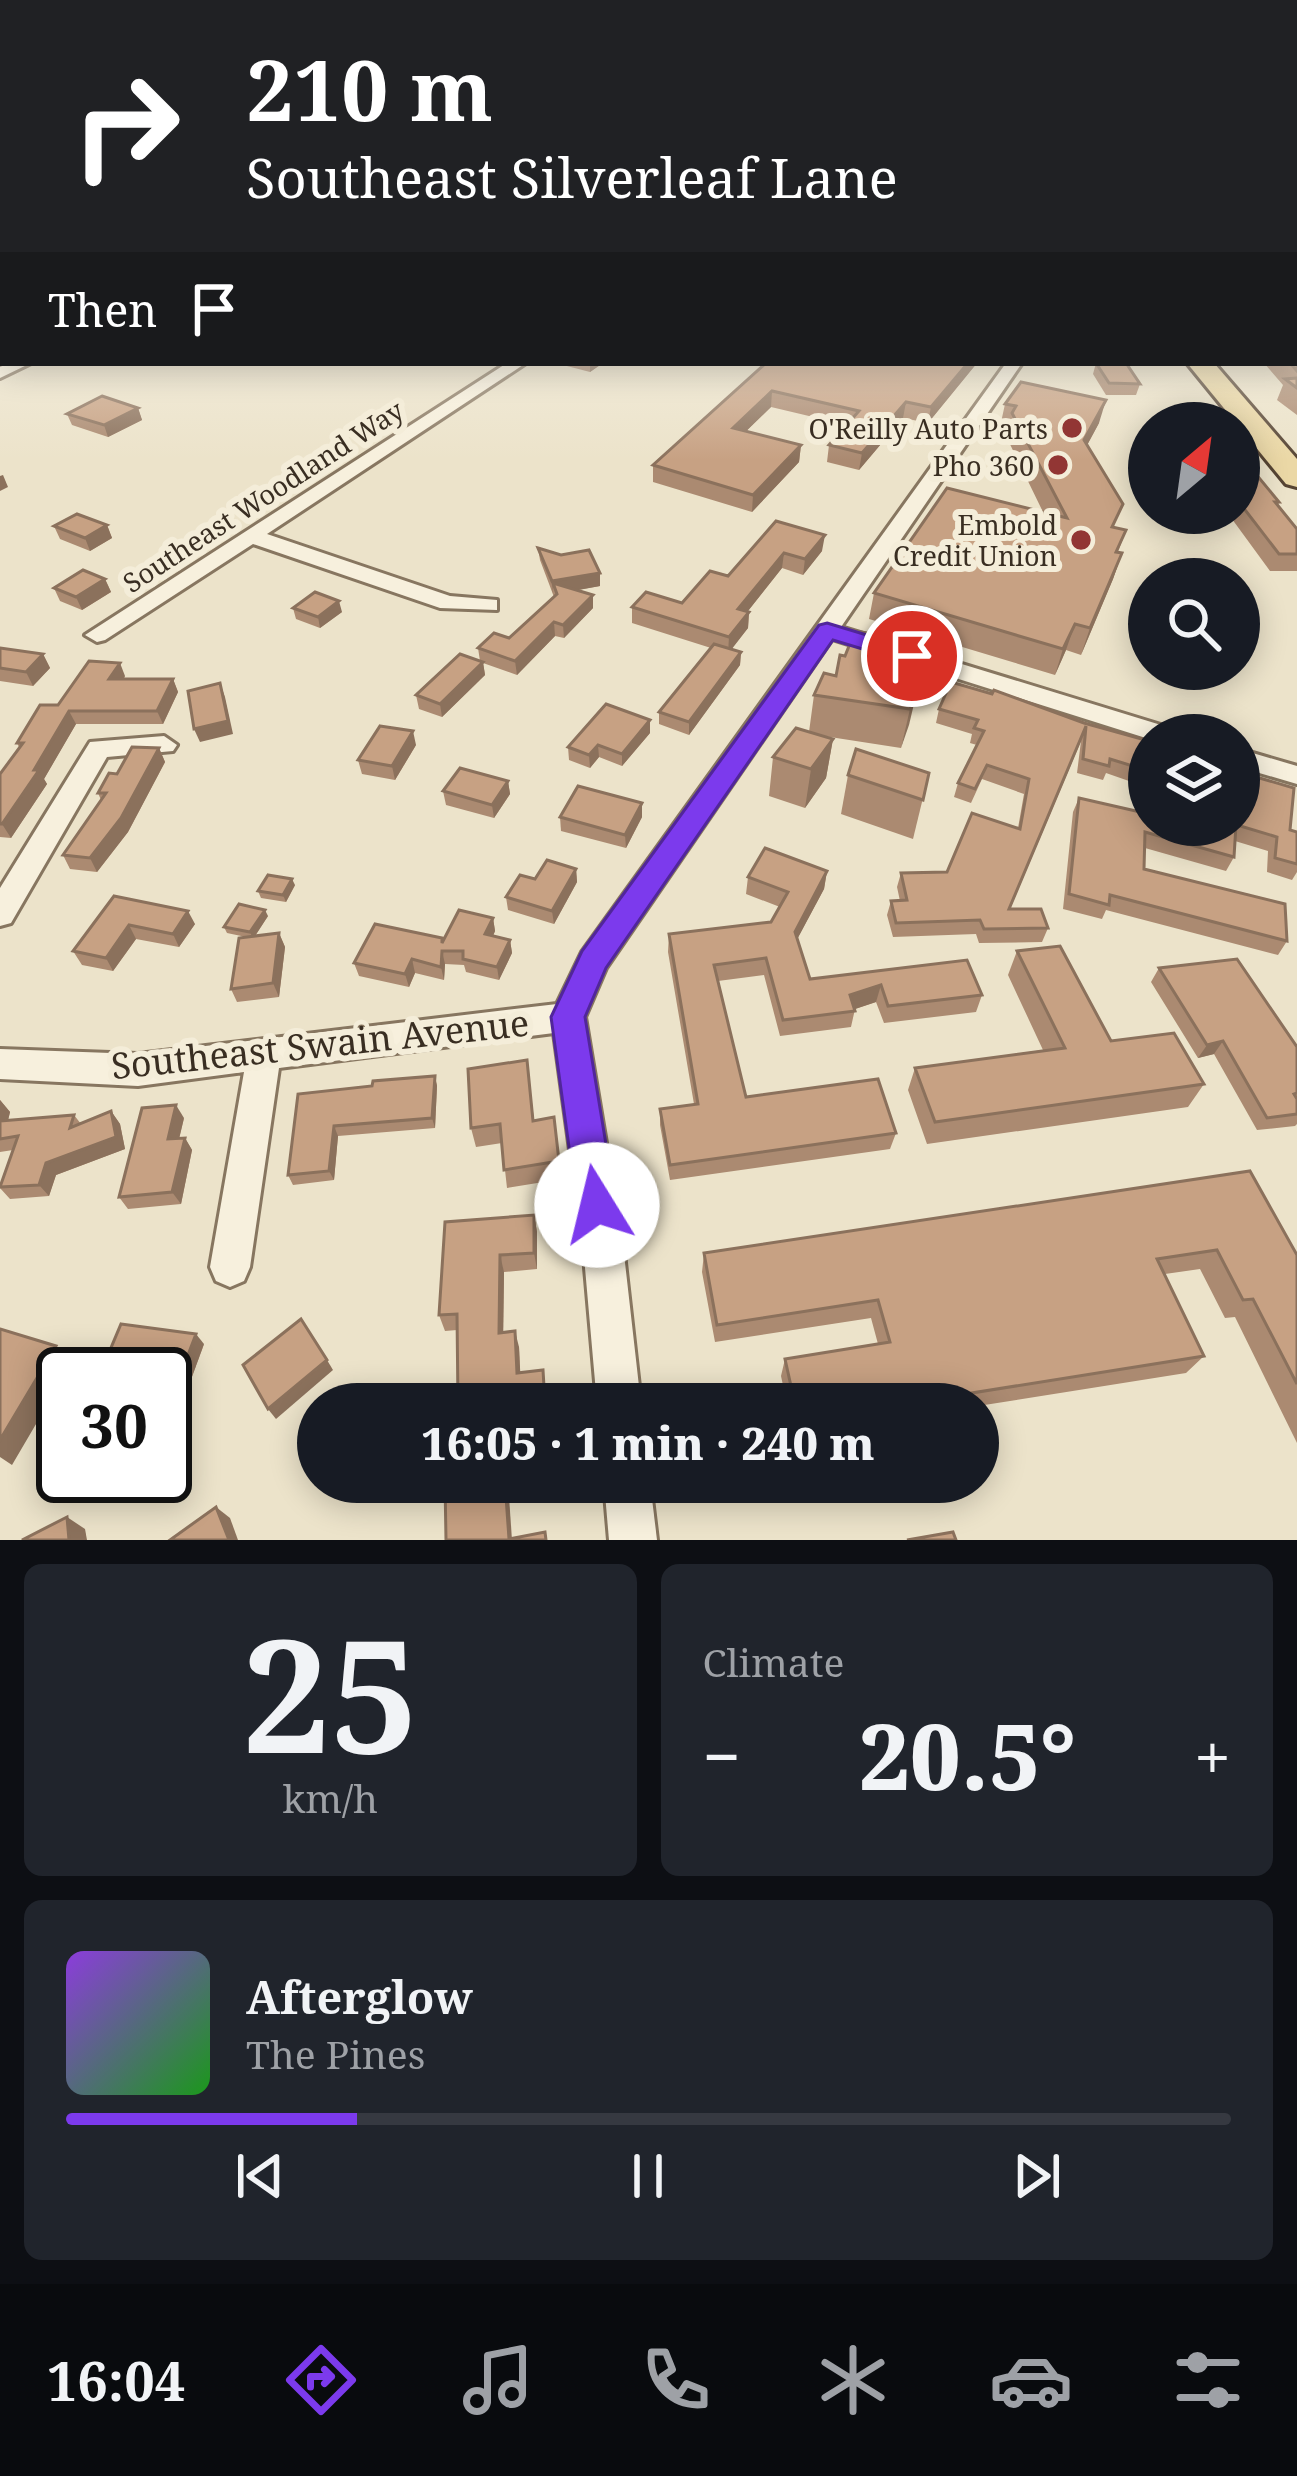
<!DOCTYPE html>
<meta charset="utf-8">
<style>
body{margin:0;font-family:"Noto Serif",serif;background:#20242c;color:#f1f3f6;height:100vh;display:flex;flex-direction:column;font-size:45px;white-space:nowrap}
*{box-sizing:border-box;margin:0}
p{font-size:39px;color:#9ea1a6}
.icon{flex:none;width:66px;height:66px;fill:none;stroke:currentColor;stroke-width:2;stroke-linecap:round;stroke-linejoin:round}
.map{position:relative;height:1540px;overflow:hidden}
.side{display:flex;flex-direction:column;gap:24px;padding:24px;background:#0d0f14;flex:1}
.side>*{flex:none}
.banner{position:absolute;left:0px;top:0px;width:1299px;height:366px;box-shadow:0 6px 30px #0003;background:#202124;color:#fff;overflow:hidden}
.needle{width:78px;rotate:29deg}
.controls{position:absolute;left:1128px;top:402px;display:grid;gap:24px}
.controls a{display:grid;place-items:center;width:132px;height:132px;border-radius:50%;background:#171b24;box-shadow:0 6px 30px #0003;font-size:60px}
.speed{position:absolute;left:36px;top:1347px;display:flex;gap:24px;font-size:60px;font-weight:700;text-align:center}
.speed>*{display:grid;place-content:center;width:156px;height:156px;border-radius:50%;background:#171b24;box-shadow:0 6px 30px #0003;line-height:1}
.speed .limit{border:6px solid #111;border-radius:18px;background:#fff;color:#111}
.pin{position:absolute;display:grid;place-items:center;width:102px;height:102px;color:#fff;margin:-51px;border:6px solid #fff;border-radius:50%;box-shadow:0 3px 12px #0007}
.me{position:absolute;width:132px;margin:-66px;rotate:351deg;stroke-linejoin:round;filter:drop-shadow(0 0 9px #0008)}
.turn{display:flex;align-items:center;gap:42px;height:252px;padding:0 48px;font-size:54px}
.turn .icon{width:156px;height:156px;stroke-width:2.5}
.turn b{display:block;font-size:84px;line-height:102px}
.then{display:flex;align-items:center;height:114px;padding:0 48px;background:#0003;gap:24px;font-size:45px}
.big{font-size:90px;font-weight:800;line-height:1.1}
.side .card{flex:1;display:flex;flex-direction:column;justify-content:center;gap:18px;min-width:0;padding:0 42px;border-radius:18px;background:#20242c}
.side .dial{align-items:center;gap:0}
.dial b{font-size:156px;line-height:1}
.song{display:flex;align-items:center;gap:36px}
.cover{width:144px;height:144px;border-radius:18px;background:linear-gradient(135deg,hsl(270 70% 55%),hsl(120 70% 35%))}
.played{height:12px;border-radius:6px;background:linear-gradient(90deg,#7c3aed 25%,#363941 25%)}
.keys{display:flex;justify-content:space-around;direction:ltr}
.heat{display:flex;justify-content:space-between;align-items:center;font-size:66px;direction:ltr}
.side .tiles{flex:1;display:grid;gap:24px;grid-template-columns:1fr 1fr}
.card:last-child{grid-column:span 2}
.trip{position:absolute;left:297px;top:1383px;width:702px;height:120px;border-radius:60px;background:#171b24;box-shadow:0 6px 30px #0003;font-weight:800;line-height:120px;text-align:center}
.tab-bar{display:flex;height:192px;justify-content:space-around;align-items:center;background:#090b0e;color:#9ea1a6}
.tab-bar .icon{width:84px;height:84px}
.tab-bar .selected{color:#7c3aed}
.tab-bar b{font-size:54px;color:#f1f3f6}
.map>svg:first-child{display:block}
</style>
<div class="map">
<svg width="1297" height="1540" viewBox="0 0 1297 1540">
<rect width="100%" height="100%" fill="#ece3ca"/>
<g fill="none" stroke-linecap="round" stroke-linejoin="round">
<defs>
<g id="minor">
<polygon points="9,363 31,363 0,378 0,367"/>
<polygon points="507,363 526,363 267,534 450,596 497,600 497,610 440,608 253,544 105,640 97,642 85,635"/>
<polygon points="1006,363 1022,363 841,627 1174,729 1178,735 1149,735 1149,739 832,639 606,968 585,1017 623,1245 641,1404 597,1404 583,1245 554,1033 279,1068 250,1267 244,1281 230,1287 216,1281 210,1267 244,1072 138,1086 0,1079 0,1049 138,1054 557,1004 582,952"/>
<polygon points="164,736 177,745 173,751 107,757 11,923 0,926 0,888 90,742"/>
<polygon points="1239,749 1297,766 1297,784 1239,767"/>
<polygon points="604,1482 650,1482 657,1540 609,1540"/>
</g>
<polygon id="primary" points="1187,363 1214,363 1297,459 1297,487 1286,484"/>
</defs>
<use href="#minor" stroke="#877660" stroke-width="6"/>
<use href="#primary" stroke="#564433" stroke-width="6"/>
<use href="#minor" fill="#f7f0dd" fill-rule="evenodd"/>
<use href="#primary" fill="#ebd8a6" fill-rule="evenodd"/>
</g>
<g fill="#ab8a71">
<polygon points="1297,341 1297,415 1277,400 1283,385 1264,363 1296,363"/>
<polygon points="563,363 603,363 590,372 563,365"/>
<polygon points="766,363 977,363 928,423 903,418 859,470 827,462 829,445 847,425 771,407 746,431 801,445 799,462 752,512 653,482 653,465"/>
<polygon points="1096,363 1140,384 1136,395 1106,395 1093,374"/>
<polygon points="1005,404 1099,423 1087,445 1115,528 1126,530 1118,552 1122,553 1113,579 1081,655 1066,650 1055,675 869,619 874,593 1043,512 1006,436 1008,429 1000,427"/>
<polygon points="138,408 142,420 108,437 72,425 67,414"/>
<polygon points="1239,462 1279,502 1278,505 1297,529 1297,571 1270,571 1232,519 1215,519 1209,513 1239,513"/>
<polygon points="776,521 822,551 803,575 782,568 747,612 749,612 748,628 731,649 741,652 740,665 689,735 659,724 659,712 711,648 632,623 632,607 682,603 728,576"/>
<polygon points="107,525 112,538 90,551 60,539 54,526"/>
<polygon points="538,548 600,586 577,590 593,595 593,608 564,638 555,636 517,675 483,663 485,675 442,717 419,709 416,695 480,661 478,648 509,638 554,597 540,560"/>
<polygon points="105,579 111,592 82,610 60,601 54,588"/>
<polygon points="293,608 342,612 320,628 296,619"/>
<polygon points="0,648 43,654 50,668 33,686 0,681"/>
<polygon points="125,676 124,679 173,679 178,692 163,724 76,724 44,779 47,784 11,838 0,837 0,774 19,747 17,743 58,705"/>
<polygon points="836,676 883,678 918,687 901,748 817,735 833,739 826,778 805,808 769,796 773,757 809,732 814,695"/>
<polygon points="939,709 1084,723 1149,741 1149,788 1106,773 1103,780 1077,773 1081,741 1010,909 1048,928 1042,942 979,943 976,934 893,937 887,915 891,901 900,901 897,887 901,873 947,872 1018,828 1024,794 982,779 971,803 954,797 958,783 977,745 970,743 972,734 936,723"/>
<polygon points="650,733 622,766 599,757 590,768 569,760 568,747"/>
<polygon points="416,745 395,780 362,774 358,760"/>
<polygon points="159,748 165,762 128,832 97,872 70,869 63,855 101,800 98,793 117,774"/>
<polygon points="929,773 913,839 841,814 848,775"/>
<polygon points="508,781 510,794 494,818 446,805 443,791"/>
<polygon points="1079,798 1149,825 1239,825 1297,832 1297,872 1292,880 1267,872 1268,851 1235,841 1234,857 1226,871 1145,848 1144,869 1287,941 1278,955 1106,910 1102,919 1063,909 1073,812"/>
<polygon points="560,817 642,817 626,848 561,831"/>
<polygon points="576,869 577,882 554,924 508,910 506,897 535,879"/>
<polygon points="827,871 824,889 797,939 810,979 982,995 976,1012 884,1023 876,1002 855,1009 851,1027 780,1036 764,975 718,981 746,1097 896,1133 890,1149 670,1180 660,1125 660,1109 694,1104 668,952 669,934 771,922 780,907 746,894 748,877"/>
<polygon points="295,885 286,902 261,898 258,891"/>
<polygon points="114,896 195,924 179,947 136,939 113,971 82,965 73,951"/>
<polygon points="268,916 255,936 279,933 285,947 279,997 237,1002 231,989 246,937 227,933 224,927"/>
<polygon points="493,918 495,931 493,936 510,940 512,953 499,980 466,972 464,965 445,964 444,980 415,973 409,987 359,976 354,963 443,941"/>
<polygon points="1017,951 1111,1041 1204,1084 1188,1107 927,1144 908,1090 915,1068 1043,1050 1008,975"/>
<polygon points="1159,968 1297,1047 1297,1124 1295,1126 1257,1130 1214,1054 1198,1058 1151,982"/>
<polygon points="527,1060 534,1120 554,1117 562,1179 507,1188 502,1143 476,1147 471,1128"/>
<polygon points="435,1076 437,1086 435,1128 338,1136 334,1180 293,1185 288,1175 372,1086"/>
<polygon points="0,1100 10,1112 8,1120 74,1115 81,1124 111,1111 120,1124 125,1149 56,1175 49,1196 10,1199 0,1188 13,1150 0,1152"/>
<polygon points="184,1118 179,1138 185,1138 192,1150 181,1204 128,1209 119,1197"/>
<polygon points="1250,1171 1297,1255 1297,1443 1235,1317 1225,1318 1200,1269 1165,1274 1204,1356 1186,1373 978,1406 978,1404 896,1404 895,1402 883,1404 787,1404 781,1376 785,1359 878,1344 871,1318 715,1342 702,1272 704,1253"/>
<polygon points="534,1215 537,1232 537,1269 504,1272 503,1333 519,1347 520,1373 546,1384 547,1404 458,1404 457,1330 445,1331 439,1315"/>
<polygon points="204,1344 179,1412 165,1410 165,1374"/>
</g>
<g fill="#8b715c">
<polygon points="590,363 603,363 590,372"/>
<polygon points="968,363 977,363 928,423 931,407"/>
<polygon points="772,391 771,407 732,445 733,428"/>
<polygon points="1106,400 1099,423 1077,464 1084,440"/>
<polygon points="906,402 903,418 859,470 862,453"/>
<polygon points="138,408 142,420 108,437 104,425"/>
<polygon points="801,445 799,462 752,512 753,495"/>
<polygon points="3,475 8,487 0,491 0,476"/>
<polygon points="107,525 112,538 90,551 85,538"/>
<polygon points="825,535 822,551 803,575 805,559"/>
<polygon points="784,553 782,568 737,625 738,609"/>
<polygon points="1122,553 1113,579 1081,655 1090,628"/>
<polygon points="600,573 600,586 557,594 553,583 553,594 552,581"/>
<polygon points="105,579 111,592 82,610 76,597"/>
<polygon points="593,595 593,608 564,638 563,625"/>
<polygon points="339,601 342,612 320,628 318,617"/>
<polygon points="749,612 748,628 728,654 729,637"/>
<polygon points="554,622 555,636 517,675 515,661"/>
<polygon points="1075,624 1066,650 1055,675 1063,649"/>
<polygon points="741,652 740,665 689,735 689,722"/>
<polygon points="43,654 50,668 33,686 26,672"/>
<polygon points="483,662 485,675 442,717 440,704"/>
<polygon points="120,663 125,676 115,692 109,679"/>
<polygon points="173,679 178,692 163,724 157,711"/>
<polygon points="220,683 225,697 233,734 200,742 194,729"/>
<polygon points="918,687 909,725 901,748 910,709"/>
<polygon points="69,711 76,724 44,779 47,784 11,838 2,824"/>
<polygon points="650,720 650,733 622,766 622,754"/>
<polygon points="413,731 416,745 395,780 392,766"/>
<polygon points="833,739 826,778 805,808 811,769"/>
<polygon points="598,745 599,757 590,768 589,755"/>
<polygon points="159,748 165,762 128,832 97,872 90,858"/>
<polygon points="508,781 510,794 494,818 492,805"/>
<polygon points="642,803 642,817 626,848 625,835"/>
<polygon points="576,869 577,882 554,924 552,911"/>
<polygon points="827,871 824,889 792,949 795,932"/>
<polygon points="292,879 295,885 286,902 283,895"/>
<polygon points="265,910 268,916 253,939 250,932"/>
<polygon points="188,911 195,924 179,947 173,934"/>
<polygon points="493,918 495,931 488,947 485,934"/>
<polygon points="129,925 136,939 113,971 106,958"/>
<polygon points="279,933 285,947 279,997 273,983"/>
<polygon points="510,940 512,953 499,980 497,967"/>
<polygon points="442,951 445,964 444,980 441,967"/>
<polygon points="412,959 415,973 409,987 405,974"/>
<polygon points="881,985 876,1002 846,1012 850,995"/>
<polygon points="1223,1041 1214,1054 1198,1058 1207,1045"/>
<polygon points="435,1076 437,1086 435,1128 432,1118"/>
<polygon points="0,1100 10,1112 5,1133 0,1128"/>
<polygon points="176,1105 184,1118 176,1152 168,1139"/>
<polygon points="111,1111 120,1124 125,1149 56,1175 49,1196 39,1185 46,1163"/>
<polygon points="334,1126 338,1136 334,1180 329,1171"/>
<polygon points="185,1138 192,1150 181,1204 172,1192"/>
<polygon points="534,1215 537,1232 537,1269 534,1253"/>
<polygon points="500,1255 504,1272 503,1349 499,1333"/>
<polygon points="515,1331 519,1347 521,1388 517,1373"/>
<polygon points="196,1334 204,1344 179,1412 170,1402"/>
<polygon points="56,1346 73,1361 65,1374 63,1374 63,1378 12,1465 0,1457 0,1440"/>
<polygon points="327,1360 333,1370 276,1419 268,1409"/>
<polygon points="505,1482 508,1482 512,1540 509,1539"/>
<polygon points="216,1507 230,1518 238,1540 229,1540"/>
<polygon points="67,1517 85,1529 87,1540 69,1540"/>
</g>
<g fill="#c7a183" stroke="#8b715c" stroke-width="3">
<polygon points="0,245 3,245 3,333 0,335 0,275 3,262 0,262"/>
<polygon points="1296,341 1297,341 1297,371 1290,363 1296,363"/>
<polygon points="766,363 968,363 931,407 906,402 862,453 829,445 859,411 772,391 733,428 801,445 753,495 653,465"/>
<polygon points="1096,363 1126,363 1140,384 1109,383"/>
<polygon points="1297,378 1297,388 1285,379"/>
<polygon points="1021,382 1106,400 1084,440 1123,504 1112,527 1126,530 1116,552 1122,553 1090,628 1075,624 1063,649 874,593 947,488 1067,518 1012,413 1016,406 1005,404"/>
<polygon points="102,396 138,408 104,425 67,414"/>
<polygon points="1239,462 1246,462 1279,502 1275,502 1297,529 1297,554 1279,554 1239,502"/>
<polygon points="77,514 107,525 85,538 54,526"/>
<polygon points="776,521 825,535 805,559 784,553 738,609 749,612 729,637 632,607 646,592 682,603 710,571 728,576"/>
<polygon points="538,548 561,555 589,550 600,573 552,581"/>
<polygon points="83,570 105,579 76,597 54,588"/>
<polygon points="553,583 593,595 563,625 554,622 515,661 478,648 494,633 509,638 557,594"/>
<polygon points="315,592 339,601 318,617 293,608"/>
<polygon points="855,631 890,637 883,678 918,687 910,709 814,695 824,673 836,676 840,655 845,656"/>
<polygon points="714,644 741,652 689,722 659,712"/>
<polygon points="0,648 43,654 26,672 0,668"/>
<polygon points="460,654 483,662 440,704 416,695"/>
<polygon points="89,661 120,663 109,679 173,679 157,711 69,711 34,770 39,770 2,824 0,824 0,774 23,743 17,743 40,705 58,705"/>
<polygon points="951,682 992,694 994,690 1084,723 1149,741 1149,771 1110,759 1109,766 1083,759 1086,726 1009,909 1041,909 1048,928 984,929 980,920 896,923 891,901 907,900 901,873 947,872 972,813 1020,829 1029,779 987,765 975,789 958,783 984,731 974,728 978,720 939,709"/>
<polygon points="220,683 228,721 194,729 188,691"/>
<polygon points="606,704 650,720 622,754 598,745 589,755 568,747"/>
<polygon points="380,726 413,731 392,766 358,760"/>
<polygon points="796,728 833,739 811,769 773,757"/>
<polygon points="132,747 159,748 121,818 90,858 63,855 106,793 98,793 109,773 117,774"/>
<polygon points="856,749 929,773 923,800 848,775"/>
<polygon points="460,768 508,781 492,805 443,791"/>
<polygon points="1239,772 1294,788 1290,830 1297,832 1297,864 1275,858 1277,837 1237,825 1239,825"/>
<polygon points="578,786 642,803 625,835 560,817"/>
<polygon points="1079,798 1149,814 1149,825 1236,825 1234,857 1145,832 1144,869 1285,904 1287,941 1110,895 1109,905 1069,894"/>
<polygon points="765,848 827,871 795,932 810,979 967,960 982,995 888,1006 881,985 850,995 855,1011 783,1020 766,958 714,965 746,1097 878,1079 896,1133 670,1165 660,1109 698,1104 669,934 771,922 788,892 748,877"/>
<polygon points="547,860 576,869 552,911 506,897 520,875 535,879"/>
<polygon points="268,875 292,879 283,895 258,891"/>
<polygon points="114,896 188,911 173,934 129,925 106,958 73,951"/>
<polygon points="239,904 265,910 250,932 224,927"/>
<polygon points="459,910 493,918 485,934 510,940 497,967 463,959 463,951 442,951 441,967 412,959 405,974 354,963 375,924 442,938 442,943"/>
<polygon points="279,933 273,983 231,989 239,938"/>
<polygon points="1060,946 1111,1041 1174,1033 1204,1084 935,1122 915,1068 1065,1048 1017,951"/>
<polygon points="1237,959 1297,1047 1297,1093 1294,1094 1297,1099 1297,1114 1267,1118 1223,1041 1207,1045 1159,968"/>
<polygon points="527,1060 533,1121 554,1117 559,1161 504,1170 500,1124 471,1128 468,1069"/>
<polygon points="435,1076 432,1118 334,1126 329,1171 288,1175 298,1094 372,1086 373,1081"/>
<polygon points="176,1105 168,1139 185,1138 172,1192 119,1197 142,1108"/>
<polygon points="111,1111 116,1137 46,1163 39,1185 0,1187 18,1136 0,1139 0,1121 74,1115 70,1128"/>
<polygon points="1250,1171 1297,1255 1297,1384 1253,1299 1243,1300 1217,1250 1157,1259 1204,1356 909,1403 904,1386 864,1392 867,1404 795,1404 785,1359 890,1342 878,1300 717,1325 704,1253"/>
<polygon points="534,1215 534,1253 500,1255 499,1333 515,1331 517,1373 543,1370 545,1404 458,1404 457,1314 439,1315 445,1222"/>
<polygon points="301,1319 327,1360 268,1409 243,1365"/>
<polygon points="121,1324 196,1334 170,1402 165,1402 165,1374 100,1374"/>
<polygon points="0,1329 56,1346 0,1440"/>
<polygon points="445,1482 505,1482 509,1539 545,1532 546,1540 446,1540"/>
<polygon points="216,1507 229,1540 170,1540"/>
<polygon points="67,1517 69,1540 22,1540"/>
<polygon points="953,1532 956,1540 907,1540"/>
</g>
<linearGradient id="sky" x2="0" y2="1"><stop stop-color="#8fb9d6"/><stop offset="0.53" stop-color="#f6f2e7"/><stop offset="1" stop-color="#f6f2e7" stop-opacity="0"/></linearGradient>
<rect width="1297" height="460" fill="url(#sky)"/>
<polygon fill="#7c3aed" stroke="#51269a" stroke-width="3" points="827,623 920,651 924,656 912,664 833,640 606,968 585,1017 616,1205 610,1218 597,1224 583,1218 577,1205 551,1017 582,951 819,625"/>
<g fill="#923634" stroke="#f4edd9" stroke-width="4.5">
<circle cx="1072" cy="428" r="12"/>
<circle cx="1058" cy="465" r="12"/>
<circle cx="1081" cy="540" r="12"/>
</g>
<g text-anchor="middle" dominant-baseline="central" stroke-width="12" stroke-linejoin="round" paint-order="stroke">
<g font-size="27" fill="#392e22" stroke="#f4edd9" text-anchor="end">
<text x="1048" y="428">O'Reilly Auto Parts</text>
<text x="1034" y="465">Pho 360</text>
<text x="1057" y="524">Embold<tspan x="1057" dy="31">Credit Union</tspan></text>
</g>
<g font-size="27" fill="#392e22" stroke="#f4edd9">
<text transform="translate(263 496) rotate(-33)">Southeast Woodland Way</text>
</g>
<g font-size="36" fill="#392e22" stroke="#f4edd9">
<text transform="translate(320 1044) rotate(-6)">Southeast Swain Avenue</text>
</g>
</g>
</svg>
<div class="controls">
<a><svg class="needle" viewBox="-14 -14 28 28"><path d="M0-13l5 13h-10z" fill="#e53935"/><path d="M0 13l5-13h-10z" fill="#9ea1a6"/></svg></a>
<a><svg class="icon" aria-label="search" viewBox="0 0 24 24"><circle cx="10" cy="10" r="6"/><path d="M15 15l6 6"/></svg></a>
<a><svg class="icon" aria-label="layers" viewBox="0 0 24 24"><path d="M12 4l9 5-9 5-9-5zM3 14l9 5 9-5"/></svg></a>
</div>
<div class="speed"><div class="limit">30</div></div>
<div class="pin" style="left:912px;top:656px;background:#d93025"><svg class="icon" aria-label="arrive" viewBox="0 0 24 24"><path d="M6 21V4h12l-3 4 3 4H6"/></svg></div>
<svg class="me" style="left:597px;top:1205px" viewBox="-20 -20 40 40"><circle r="19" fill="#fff"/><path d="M0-13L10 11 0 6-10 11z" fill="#7c3aed"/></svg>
<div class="trip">16:05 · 1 min · 240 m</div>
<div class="banner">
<div class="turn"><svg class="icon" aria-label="right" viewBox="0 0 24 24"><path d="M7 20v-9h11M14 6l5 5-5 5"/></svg><div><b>210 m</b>Southeast Silverleaf Lane</div></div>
<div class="then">Then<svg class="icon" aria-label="arrive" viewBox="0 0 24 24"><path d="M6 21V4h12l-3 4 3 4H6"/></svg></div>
</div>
</div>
<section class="side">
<div class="tiles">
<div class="card dial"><b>25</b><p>km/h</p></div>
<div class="card"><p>Climate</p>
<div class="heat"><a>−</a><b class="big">20.5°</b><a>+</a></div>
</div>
<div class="card">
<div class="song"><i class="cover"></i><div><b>Afterglow</b><p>The Pines</p></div></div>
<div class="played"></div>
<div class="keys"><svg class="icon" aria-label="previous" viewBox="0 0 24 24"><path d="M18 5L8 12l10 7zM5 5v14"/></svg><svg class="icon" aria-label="pause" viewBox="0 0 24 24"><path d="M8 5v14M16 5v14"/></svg><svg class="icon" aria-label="next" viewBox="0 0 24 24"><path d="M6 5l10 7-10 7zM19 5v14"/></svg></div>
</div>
</div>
</section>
<nav class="tab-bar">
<b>16:04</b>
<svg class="icon selected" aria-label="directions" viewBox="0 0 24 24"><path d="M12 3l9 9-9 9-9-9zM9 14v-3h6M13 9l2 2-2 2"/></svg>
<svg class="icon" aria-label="music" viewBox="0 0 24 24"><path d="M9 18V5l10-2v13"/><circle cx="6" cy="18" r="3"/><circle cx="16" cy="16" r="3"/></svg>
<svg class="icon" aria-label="phone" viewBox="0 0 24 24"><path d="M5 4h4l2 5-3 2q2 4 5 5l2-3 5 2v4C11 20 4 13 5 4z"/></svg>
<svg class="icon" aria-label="climate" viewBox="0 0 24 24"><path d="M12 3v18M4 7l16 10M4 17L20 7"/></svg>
<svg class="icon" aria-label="car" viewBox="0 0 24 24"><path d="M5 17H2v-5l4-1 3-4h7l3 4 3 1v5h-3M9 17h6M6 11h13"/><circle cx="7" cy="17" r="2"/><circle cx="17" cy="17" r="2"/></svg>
<svg class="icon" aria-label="filters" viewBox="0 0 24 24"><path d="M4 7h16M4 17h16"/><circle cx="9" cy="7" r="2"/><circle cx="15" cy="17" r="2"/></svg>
</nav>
